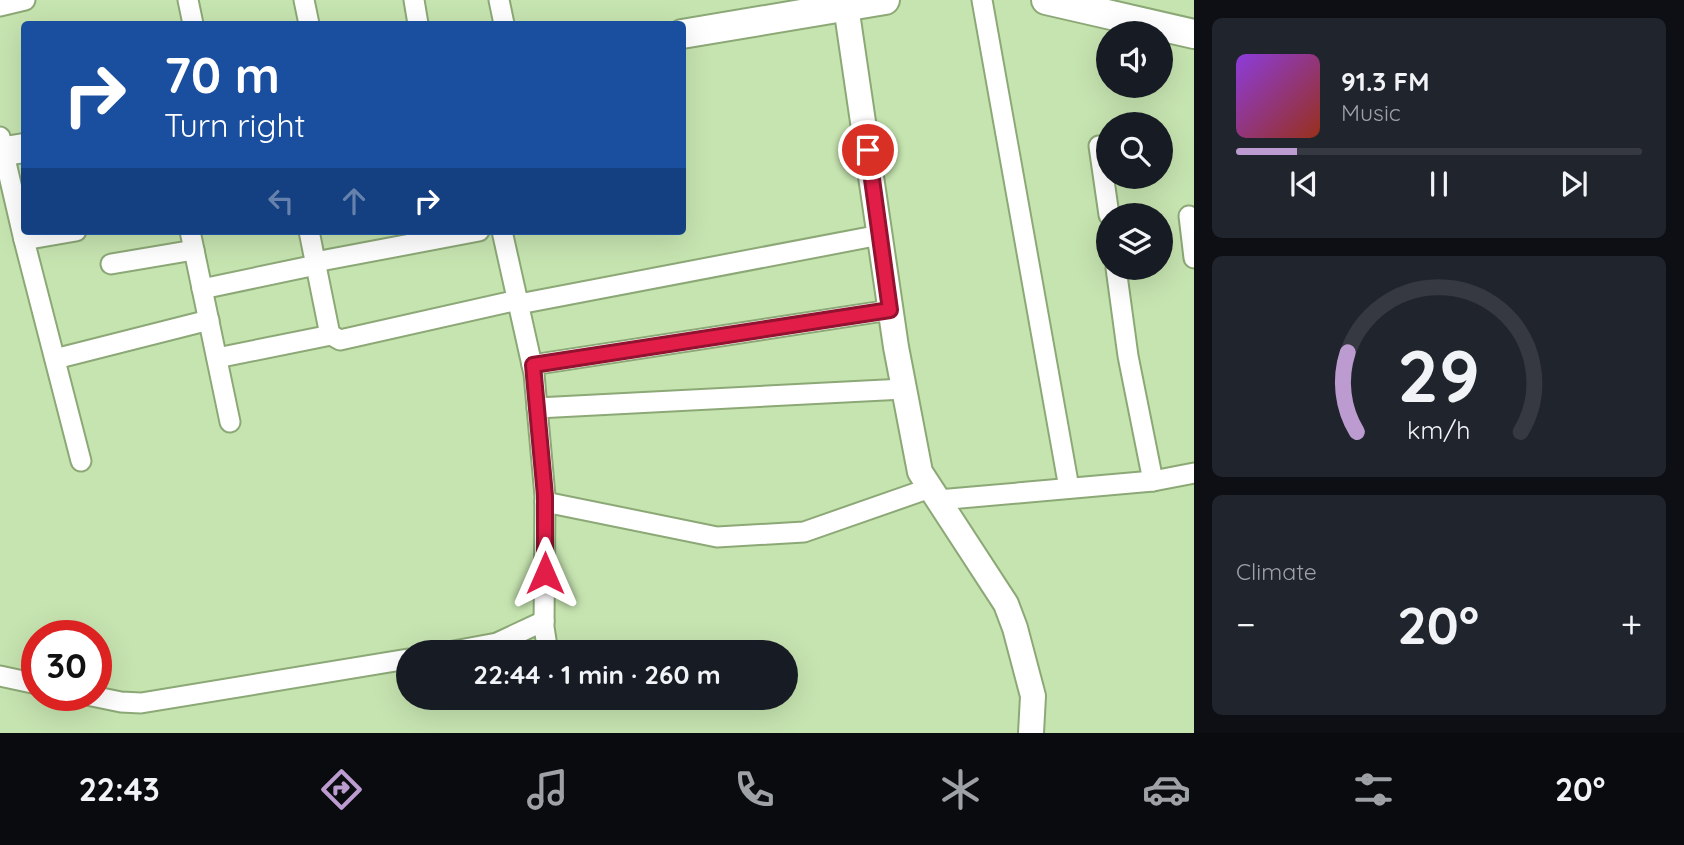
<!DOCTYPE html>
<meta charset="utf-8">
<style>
body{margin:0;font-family:Quicksand,sans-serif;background:#20242c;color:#f1f3f6;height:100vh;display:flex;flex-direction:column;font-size:26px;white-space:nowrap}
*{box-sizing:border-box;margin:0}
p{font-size:23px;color:#9ea1a6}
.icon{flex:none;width:38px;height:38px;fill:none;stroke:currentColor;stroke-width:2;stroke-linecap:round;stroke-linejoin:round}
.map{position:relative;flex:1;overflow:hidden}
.panel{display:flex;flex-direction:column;gap:18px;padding:18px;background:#0d0f14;width:490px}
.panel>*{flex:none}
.guide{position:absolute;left:21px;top:21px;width:665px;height:214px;border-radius:7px;box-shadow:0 7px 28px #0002;background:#1a4fa0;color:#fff;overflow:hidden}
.tools{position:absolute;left:1096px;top:21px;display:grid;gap:14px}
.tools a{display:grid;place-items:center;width:77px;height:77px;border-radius:50%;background:#171b24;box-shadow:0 7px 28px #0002;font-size:35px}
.speed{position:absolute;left:21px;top:620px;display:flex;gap:14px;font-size:35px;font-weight:700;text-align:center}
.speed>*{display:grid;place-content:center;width:91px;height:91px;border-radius:50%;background:#171b24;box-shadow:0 7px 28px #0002;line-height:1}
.speed .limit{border:10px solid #d22;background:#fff;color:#111}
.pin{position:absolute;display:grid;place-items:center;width:60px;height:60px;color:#fff;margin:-30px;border:4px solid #fff;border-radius:50%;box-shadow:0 2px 7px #0007}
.me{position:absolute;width:77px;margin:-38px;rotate:0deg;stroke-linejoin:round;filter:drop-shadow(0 0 5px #0008)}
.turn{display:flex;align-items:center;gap:24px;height:147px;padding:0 28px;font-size:32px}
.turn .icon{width:91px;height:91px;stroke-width:2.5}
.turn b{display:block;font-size:49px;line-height:60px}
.lanes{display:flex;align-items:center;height:66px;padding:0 28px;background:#0003;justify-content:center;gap:35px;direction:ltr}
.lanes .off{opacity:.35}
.big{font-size:52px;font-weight:700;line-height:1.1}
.panel .tile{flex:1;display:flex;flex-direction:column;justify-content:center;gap:10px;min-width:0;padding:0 24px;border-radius:10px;background:#20242c}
.panel .dial{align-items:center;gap:0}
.dial svg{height:182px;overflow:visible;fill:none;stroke:#363941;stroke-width:7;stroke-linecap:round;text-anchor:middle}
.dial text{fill:#f1f3f6;stroke:none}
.song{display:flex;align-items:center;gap:21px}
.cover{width:84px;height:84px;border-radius:10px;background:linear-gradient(135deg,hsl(270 70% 55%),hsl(10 70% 35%))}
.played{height:7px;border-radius:4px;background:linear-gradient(90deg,#bc9bd0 15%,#363941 15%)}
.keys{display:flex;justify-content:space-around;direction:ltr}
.heat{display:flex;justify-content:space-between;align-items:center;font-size:38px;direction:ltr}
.trip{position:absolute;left:396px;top:640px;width:402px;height:70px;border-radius:35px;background:#171b24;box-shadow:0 7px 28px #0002;font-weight:700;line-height:70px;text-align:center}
.menu{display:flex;height:112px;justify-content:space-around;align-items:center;background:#090b0e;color:#9ea1a6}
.menu .icon{width:49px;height:49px}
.menu .selected{color:#bc9bd0}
.menu b{font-size:32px;color:#f1f3f6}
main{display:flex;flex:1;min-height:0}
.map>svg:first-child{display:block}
</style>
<main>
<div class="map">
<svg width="1194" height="733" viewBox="0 0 1194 733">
<rect width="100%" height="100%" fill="#c6e4b0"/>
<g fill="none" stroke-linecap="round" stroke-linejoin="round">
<defs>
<g id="minor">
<polyline points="188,0 193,24"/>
<polyline points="304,0 309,24"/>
<polyline points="414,0 418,24"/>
<polyline points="499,0 504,24"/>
<polyline points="982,0 1069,488"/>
<polyline points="0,6 25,0"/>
<polyline points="0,137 24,240 81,461"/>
<polyline points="1099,146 1109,215"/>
<polyline points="1189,216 1194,258"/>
<polyline points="190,231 230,422"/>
<polyline points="309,231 329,330 331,335 340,340 518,300"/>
<polyline points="502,231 534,374 545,496 544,627 548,653"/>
<polyline points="24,240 76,231"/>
<polyline points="315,262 479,231"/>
<polyline points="111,264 194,250"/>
<polyline points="1116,268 1128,356 1153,481"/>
<polyline points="202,289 316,265"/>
<polyline points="519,304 880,235"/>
<polyline points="217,358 331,335"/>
<polyline points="55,359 209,320"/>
<polyline points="532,365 890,310"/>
<polyline points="537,408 904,389"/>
<polyline points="938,500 1153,481 1194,473"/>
<polyline points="545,502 717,537 804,532 930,488"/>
<polyline points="443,653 497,643 544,621"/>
<polyline points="0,676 37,684"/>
<polyline points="87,695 121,702 141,703 408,659"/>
</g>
<polyline id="tertiary" points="846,6 896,347 920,472 1006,604 1015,628 1033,696 1031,733"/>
<g id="secondary">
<polyline points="1046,0 1194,34"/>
<polyline points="682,34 885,0"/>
<polyline points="0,152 24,148"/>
</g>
</defs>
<use href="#minor" stroke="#8ca876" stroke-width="23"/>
<use href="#tertiary" stroke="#8ca876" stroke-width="28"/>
<use href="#secondary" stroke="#8ca876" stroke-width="32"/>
<use href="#minor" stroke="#fff" stroke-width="19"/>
<use href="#tertiary" stroke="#fff" stroke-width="24"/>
<use href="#secondary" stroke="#fff" stroke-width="28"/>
</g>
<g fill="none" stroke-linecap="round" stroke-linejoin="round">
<defs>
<polyline id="route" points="545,573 545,496 533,365 890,310 868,150"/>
</defs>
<use href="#route" stroke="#92132f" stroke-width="18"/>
<use href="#route" stroke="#e11d48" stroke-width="12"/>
</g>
</svg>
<div class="tools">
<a><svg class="icon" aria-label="sound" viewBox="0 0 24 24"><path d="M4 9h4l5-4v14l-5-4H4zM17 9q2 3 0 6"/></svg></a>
<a><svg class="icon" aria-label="search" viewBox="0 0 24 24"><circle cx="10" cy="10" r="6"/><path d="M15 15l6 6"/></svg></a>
<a><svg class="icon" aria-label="layers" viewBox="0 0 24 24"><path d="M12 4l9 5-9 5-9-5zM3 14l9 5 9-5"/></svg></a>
</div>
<div class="speed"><div class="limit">30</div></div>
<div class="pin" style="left:868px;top:150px;background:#d93025"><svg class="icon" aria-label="arrive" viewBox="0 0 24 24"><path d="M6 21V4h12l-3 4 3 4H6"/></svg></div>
<svg class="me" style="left:545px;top:573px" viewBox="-20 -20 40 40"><path d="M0-17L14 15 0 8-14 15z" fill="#e11d48" stroke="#fff" stroke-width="4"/></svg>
<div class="trip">22:44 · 1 min · 260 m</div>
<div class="guide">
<div class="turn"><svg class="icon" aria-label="right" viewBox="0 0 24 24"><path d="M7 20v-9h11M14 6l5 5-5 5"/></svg><div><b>70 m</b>Turn right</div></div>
<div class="lanes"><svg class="icon off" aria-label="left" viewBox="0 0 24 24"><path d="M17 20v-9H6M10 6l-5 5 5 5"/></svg><svg class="icon off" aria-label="ahead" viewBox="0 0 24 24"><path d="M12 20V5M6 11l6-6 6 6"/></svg><svg class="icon" aria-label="right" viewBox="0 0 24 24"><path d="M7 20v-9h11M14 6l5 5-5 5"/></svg></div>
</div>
</div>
<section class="panel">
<div class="tile">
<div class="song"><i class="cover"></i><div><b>91.3 FM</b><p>Music</p></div></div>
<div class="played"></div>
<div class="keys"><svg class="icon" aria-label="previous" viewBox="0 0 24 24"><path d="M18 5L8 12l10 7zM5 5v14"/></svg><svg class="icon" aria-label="pause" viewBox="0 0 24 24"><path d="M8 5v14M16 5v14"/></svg><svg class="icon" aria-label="next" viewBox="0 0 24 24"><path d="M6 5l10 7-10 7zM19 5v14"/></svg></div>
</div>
<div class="tile dial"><svg viewBox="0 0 100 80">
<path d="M14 69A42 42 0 1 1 86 69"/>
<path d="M14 69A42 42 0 0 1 10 34" stroke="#bc9bd0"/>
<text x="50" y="56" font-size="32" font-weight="700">29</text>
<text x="50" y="72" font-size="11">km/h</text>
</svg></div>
<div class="tile"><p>Climate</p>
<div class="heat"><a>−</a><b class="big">20°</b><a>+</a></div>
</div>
</section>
</main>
<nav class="menu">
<b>22:43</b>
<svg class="icon selected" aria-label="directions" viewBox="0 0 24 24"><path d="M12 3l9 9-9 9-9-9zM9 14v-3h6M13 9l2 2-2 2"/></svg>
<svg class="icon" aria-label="music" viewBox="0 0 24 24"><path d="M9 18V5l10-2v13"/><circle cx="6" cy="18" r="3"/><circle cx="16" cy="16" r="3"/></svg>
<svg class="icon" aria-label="phone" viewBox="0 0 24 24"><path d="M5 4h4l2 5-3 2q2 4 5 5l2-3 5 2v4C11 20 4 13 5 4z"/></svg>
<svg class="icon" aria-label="climate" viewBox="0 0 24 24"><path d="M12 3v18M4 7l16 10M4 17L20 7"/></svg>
<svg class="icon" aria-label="car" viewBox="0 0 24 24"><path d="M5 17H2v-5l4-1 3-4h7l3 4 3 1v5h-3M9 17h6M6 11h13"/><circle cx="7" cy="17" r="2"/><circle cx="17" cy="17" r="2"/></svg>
<svg class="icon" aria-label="filters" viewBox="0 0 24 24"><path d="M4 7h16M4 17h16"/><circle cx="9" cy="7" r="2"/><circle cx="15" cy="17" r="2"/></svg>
<b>20°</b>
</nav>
